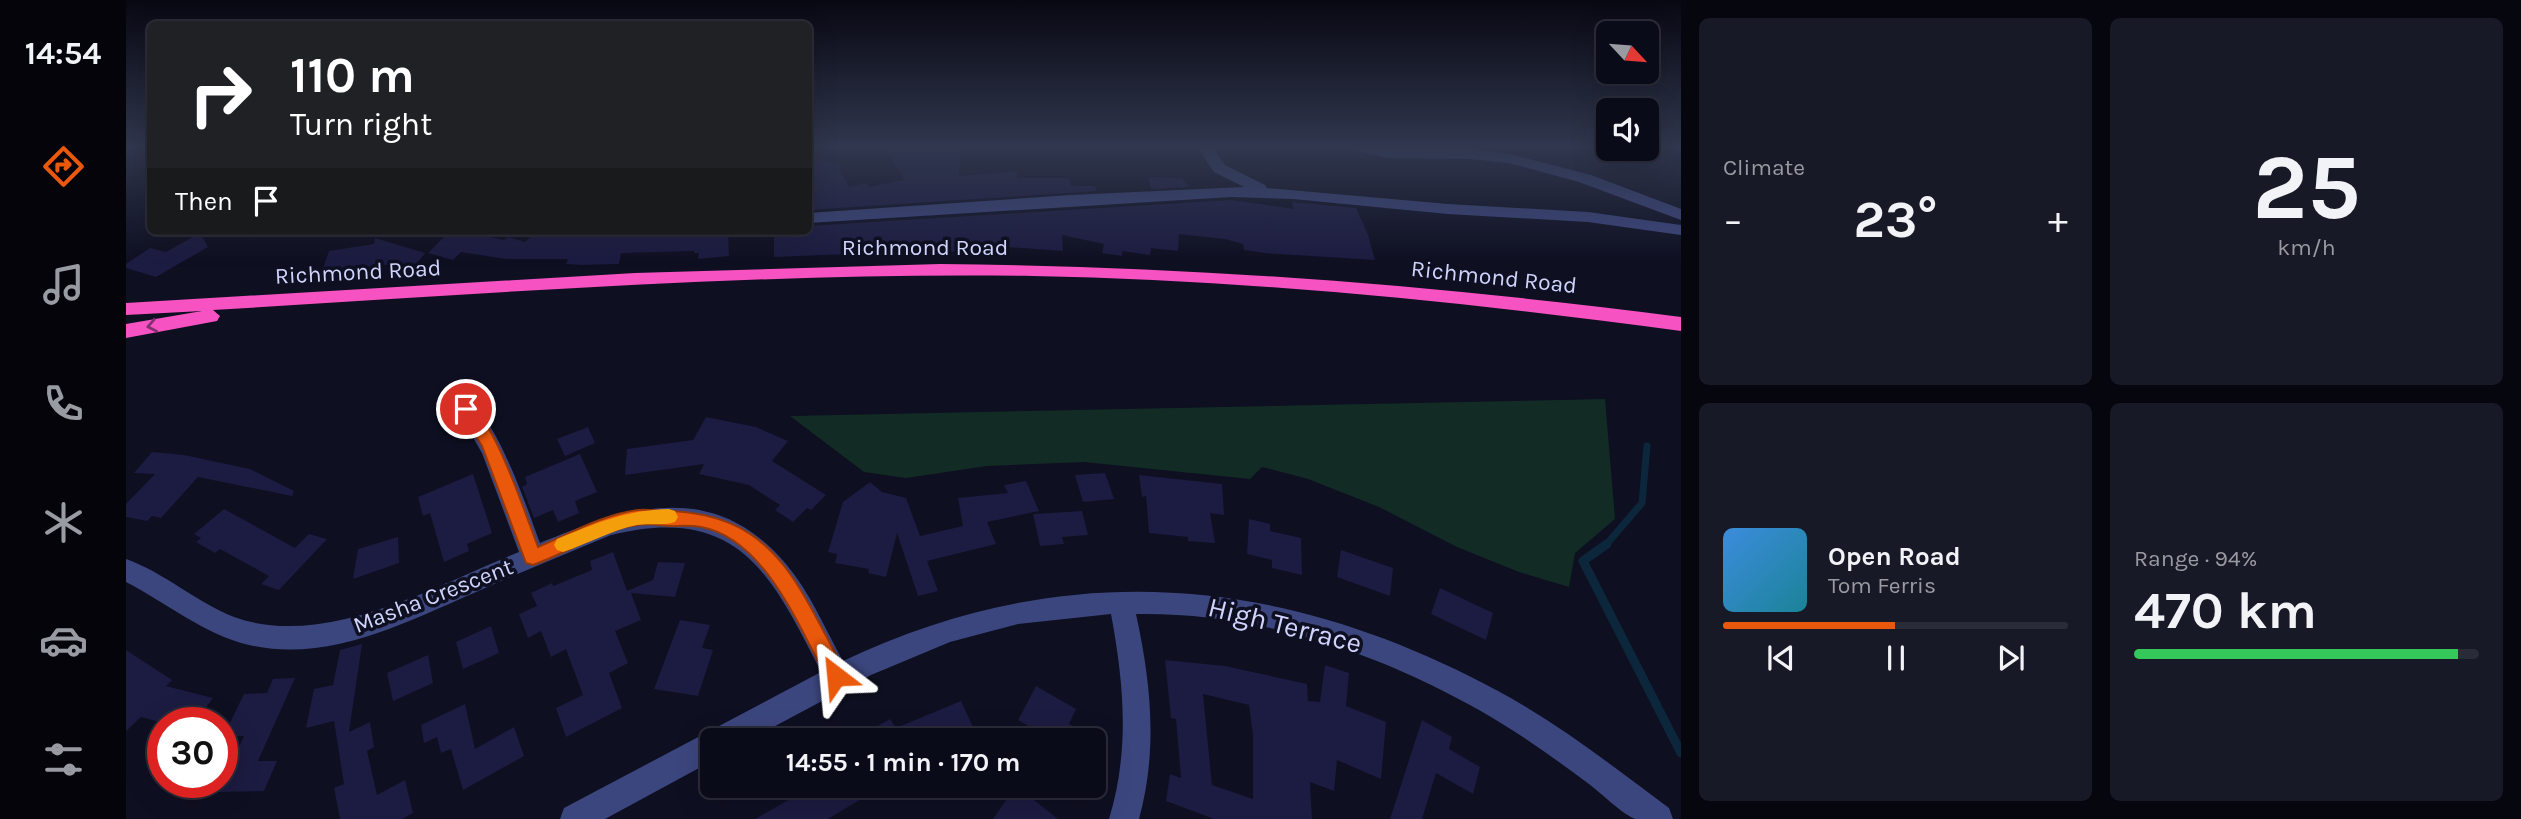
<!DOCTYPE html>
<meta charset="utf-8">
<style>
body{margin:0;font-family:Karla,sans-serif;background:#181926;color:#f1f3f6;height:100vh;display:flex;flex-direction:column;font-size:26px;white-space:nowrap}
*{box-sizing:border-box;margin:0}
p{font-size:23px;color:#999ba2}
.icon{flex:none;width:38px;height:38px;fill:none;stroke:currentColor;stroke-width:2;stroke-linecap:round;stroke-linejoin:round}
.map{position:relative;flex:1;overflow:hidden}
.drawer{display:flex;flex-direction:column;gap:18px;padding:18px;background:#06060e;width:840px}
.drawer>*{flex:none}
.guide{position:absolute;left:21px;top:21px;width:665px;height:214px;border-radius:10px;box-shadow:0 7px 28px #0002,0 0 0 2px #2a2b38;background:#202124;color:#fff;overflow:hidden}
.needle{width:46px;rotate:116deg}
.tools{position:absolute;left:1470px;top:21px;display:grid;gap:14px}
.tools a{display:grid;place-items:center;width:63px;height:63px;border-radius:10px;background:#0a0b19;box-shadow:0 7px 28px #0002,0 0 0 2px #2a2b38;font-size:35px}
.speed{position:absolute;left:21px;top:707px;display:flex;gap:14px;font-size:35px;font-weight:700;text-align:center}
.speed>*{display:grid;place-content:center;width:91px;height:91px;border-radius:50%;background:#0a0b19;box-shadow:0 7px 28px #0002,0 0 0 2px #2a2b38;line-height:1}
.speed .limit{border:10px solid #d22;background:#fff;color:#111}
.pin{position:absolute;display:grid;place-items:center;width:60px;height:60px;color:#fff;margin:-30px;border:4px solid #fff;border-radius:50%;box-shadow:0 2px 7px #0007}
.me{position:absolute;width:77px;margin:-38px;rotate:331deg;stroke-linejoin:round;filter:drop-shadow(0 0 5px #0008)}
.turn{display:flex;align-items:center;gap:24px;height:147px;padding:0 28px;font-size:32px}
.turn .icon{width:91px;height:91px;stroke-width:2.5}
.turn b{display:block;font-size:49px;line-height:60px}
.then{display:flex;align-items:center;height:66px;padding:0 28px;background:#0003;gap:14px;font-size:26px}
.big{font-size:52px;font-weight:700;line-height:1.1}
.drawer .widget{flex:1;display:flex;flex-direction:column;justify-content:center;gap:10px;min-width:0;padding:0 24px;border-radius:10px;background:#181926}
.drawer .dial{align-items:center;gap:0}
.dial b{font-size:91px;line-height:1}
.song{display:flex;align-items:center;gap:21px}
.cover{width:84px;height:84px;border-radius:10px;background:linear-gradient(135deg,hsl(210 70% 55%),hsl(190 70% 35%))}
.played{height:7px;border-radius:4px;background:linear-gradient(90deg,#ea580c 50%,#2a2b38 50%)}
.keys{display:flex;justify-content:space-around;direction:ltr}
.heat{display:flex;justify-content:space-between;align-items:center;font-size:38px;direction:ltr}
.charge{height:10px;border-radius:5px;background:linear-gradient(90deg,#34c759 94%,#2a2b38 0)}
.drawer .tiles{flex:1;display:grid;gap:18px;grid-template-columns:repeat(2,1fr)}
.trip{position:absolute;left:574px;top:728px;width:406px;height:70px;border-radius:10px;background:#0a0b19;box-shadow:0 7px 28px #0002,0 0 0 2px #2a2b38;font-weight:700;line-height:70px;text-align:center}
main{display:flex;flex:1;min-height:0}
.tabs{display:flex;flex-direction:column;width:126px;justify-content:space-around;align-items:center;background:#04040a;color:#999ba2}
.tabs .icon{width:49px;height:49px}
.tabs .current{color:#ea580c}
.tabs b{font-size:32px;color:#f1f3f6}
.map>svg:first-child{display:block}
</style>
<main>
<nav class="tabs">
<b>14:54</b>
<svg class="icon current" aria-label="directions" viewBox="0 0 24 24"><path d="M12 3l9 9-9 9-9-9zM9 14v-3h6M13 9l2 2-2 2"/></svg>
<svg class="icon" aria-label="music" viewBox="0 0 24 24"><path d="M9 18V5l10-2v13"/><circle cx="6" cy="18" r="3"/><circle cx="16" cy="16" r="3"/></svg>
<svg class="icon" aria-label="phone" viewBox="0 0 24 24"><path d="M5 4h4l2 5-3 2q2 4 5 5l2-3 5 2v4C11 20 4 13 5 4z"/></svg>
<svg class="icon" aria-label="climate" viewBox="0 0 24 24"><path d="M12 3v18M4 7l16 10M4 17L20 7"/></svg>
<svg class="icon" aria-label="car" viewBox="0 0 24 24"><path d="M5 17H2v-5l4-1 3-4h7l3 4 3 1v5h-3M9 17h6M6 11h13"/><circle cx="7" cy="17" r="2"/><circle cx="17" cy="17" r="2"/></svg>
<svg class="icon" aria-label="filters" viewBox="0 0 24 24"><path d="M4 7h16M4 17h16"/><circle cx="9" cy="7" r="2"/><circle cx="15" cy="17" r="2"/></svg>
</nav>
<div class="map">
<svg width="1555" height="819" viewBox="0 0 1555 819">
<rect width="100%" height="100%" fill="#0e0f21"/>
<polygon fill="#122b25" points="1479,399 1489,519 1449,553 1443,587 1393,572 1331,547 1253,507 1182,479 1136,467 1124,479 958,462 861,466 780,478 738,472 664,416"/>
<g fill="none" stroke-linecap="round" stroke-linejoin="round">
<polyline stroke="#0c273c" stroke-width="7" points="1479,546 1516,503 1521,446"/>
<polyline stroke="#0c273c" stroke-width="9" points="1481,544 1457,561 1555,753"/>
</g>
<g fill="#1c1b41" fill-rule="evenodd">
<polygon points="760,147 835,147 833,176 891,171 891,178 943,178 945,186 969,186 971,191 682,210 682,158 715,164 714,171 723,187 739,183 743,187 778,180"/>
<polygon points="1022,177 1056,178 1063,187 1025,189"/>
<polygon points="1105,200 1168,209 1166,202 1230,208 1242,235 1249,260 1138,253 1118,250 1117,244 1099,239 1053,234 1052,251 1025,248 1024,255 996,251 996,256 976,253 978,244 936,235 937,251 869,246 869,252 791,251 648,257 648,231 682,231 682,226"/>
<polygon points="430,231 602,231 603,256 572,259 573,253 568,253 568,251 495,253 493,264 455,265 440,264 442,259 380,259 335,252 327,260 302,253 322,233 343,237 346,233 378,240 382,237 399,242 409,233 424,237"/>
<polygon points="74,233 82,247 30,277 0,268 0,264 24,248 40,252"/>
<polygon points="249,238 299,253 288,267 247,264 236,279 194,277 203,251 248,244"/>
<polygon points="580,417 630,427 662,441 646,461 700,495 685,510 681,508 667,522 649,510 654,505 623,485 573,474 578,464 499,475 501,449 567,440"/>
<polygon points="462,427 469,443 439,456 431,439"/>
<polygon points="26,452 58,455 124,469 168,491 166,496 72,477 35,518 26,516 21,521 0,517 0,504 29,474 8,473"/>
<polygon points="454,454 471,492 449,501 453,513 432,522 427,510 408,518 396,487 401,484 399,477"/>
<polygon points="979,473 988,499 957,502 949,475"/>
<polygon points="347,474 366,533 341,544 343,551 318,562 304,513 297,516 292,497"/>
<polygon points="1013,475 1096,484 1098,515 1084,513 1089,543 1062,541 1062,537 1023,533 1020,496 1016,497"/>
<polygon points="900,481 913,511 861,522 870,544 801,561 812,591 792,596 771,533 760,577 742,573 743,569 709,563 711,554 702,552 717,502 744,482 756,492 780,498 794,536 837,526 832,498 882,493 878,485"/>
<polygon points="98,509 169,548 183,534 201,539 153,590 135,584 143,576 94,549 89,553 70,542 75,538 68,534"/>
<polygon points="956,511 962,535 936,537 938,544 914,546 907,514"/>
<polygon points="1123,519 1144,524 1144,531 1175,538 1176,575 1146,568 1146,560 1121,554"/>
<polygon points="272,537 273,563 227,579 232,549"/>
<polygon points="1215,550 1267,568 1264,596 1211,577"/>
<polygon points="487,552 501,591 527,580 532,562 559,563 549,597 505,593 515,620 489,631 502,663 483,673 496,708 440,737 430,708 457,695 440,649 425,657 415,631 402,638 393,614 411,606 405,593 426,583 427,586 466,570 464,561"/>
<polygon points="1314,588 1367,613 1360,640 1305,614"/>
<polygon points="554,620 584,625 576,648 587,650 572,696 528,689"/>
<polygon points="365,626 373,653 337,669 330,642"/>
<polygon points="236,644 223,732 244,722 248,747 241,751 251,795 279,780 287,813 276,819 214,819 208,788 218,784 208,721 180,728 188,689 207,685 214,650"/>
<polygon points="0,650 46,680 40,686 87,698 68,723 37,723 15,717 0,731"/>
<polygon points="302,655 307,683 267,701 261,673"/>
<path d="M1039,660L1099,666L1181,684L1182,701L1194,702L1199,665L1223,673L1220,706L1260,722L1255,779L1211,760L1208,791L1184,782L1186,819H1088L1040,801L1044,774L1055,778L1050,719L1045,718ZM1077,694L1123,705L1127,735V799L1086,785Z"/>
<polygon points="169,678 132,761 151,761 138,791 92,792 118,736 97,737 118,694 141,693 147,679"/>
<polygon points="910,686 950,709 943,724 971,740 926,740 892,720"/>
<polygon points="835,701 853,740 727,740 764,719 770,728"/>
<polygon points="339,704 349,749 388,727 398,756 337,790 325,749 315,753 311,737 298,743 295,725"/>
<polygon points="1296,720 1326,737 1323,749 1354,767 1347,794 1310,773 1296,819 1264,819"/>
<polygon points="687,786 757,786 702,819 629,819"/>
<polygon points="890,786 932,819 867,819"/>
</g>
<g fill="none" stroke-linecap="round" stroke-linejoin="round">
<g fill="#3c467e" fill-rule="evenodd">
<polygon points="1071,147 1086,147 1099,165 1139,185 1141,188 1322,204 1462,212 1555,225 1555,235 1462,222 1322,214 1167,199 1105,197 682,223 682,213 945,195 1118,187 1088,172"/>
<polygon points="1224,147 1344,149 1383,154 1465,175 1555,209 1555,220 1453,182 1383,163 1344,159 1262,158 1226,150"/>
<path d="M332,394C368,405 401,509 414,543C502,507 587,478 660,564C684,592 699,629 717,661C940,555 1158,575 1372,691C1433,724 1488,767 1543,808L1547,819C1536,819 1521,819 1510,819C1498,816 1474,792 1463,784C1428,758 1392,732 1353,710C1249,651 1131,612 1010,614C1025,683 1032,750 1013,819H983C1004,750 998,684 985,614L892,624L824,642L745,675L623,740H586V761L479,819H434L438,808L695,672C645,573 612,504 485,535C442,553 400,570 357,589C284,620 205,664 123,645C77,634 41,603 0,582V559C39,573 70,602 108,617C199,650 310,585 393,552L356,453L338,422L322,402L325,396Z"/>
</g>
<path fill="#f752c1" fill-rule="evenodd" d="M814,264C1063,266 1309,285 1555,317V331C1340,302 1124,280 907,276C633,272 360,294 87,310L94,316L91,321L0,338V324L76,311L0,315V303L509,273Z"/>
</g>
<defs><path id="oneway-chevron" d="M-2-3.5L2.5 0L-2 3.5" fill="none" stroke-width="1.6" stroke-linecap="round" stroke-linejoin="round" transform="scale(1.75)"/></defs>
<use stroke="#823071" href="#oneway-chevron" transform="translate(26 326) rotate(169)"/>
<linearGradient id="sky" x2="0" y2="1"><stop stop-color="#080812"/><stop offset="0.56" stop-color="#30374e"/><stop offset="1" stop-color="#30374e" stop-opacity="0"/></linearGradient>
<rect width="1555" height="262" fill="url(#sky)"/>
<path fill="#ea580c" stroke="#983908" stroke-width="2" d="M340,403C366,411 401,519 412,547C443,534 478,514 512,510C522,509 534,511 544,511C592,513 629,528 659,567C682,597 699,636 718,669L721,676L718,683L710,686L703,683C675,631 640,539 575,527C565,525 553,526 543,526C533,525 521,523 511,525C475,530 441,553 407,565L400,563L356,446L332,409Z"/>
<path fill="#f59e0b" d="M543,509L549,511L552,517L549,522C537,526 523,523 511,525C485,530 462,544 437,552L431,550L428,545L431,539C470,523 500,510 543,509Z"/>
<g text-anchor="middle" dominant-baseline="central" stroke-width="7" stroke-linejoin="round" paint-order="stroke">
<g font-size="23" fill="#d0d4fd" stroke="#0e0f21">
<text x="799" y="247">Richmond Road</text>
<text transform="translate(232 272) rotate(-3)">Richmond Road</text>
<text transform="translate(1368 277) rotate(6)">Richmond Road</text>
<text transform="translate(307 596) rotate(-21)">Masha Crescent</text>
</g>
<g font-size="28" fill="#d0d4fd" stroke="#0e0f21">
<text transform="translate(1159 625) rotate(14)">High Terrace</text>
</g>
</g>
</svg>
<div class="tools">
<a><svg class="needle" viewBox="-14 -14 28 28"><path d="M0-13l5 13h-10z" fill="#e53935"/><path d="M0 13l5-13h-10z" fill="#999ba2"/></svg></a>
<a><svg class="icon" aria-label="sound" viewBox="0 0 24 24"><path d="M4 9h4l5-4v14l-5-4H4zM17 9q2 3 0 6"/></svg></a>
</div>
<div class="speed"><div class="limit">30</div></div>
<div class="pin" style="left:340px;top:409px;background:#d93025"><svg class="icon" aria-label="arrive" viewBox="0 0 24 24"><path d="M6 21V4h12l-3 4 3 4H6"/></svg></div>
<svg class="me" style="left:710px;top:676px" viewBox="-20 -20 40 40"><path d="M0-17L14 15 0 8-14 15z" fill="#ea580c" stroke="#fff" stroke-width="4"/></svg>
<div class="trip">14:55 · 1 min · 170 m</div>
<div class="guide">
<div class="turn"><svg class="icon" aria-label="right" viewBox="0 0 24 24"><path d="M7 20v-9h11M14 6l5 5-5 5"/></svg><div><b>110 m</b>Turn right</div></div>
<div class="then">Then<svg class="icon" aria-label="arrive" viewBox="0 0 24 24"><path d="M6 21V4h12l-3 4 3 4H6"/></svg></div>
</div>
</div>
<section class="drawer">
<div class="tiles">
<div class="widget"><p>Climate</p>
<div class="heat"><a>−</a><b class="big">23°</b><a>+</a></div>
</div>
<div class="widget dial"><b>25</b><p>km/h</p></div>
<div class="widget">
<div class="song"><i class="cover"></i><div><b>Open Road</b><p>Tom Ferris</p></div></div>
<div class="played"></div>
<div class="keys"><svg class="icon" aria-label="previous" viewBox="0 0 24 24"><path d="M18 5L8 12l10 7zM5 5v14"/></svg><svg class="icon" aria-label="pause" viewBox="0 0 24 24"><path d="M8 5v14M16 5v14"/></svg><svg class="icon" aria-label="next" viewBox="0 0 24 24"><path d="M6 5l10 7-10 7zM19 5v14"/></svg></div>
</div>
<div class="widget"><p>Range · 94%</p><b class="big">470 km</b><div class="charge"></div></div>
</div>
</section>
</main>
